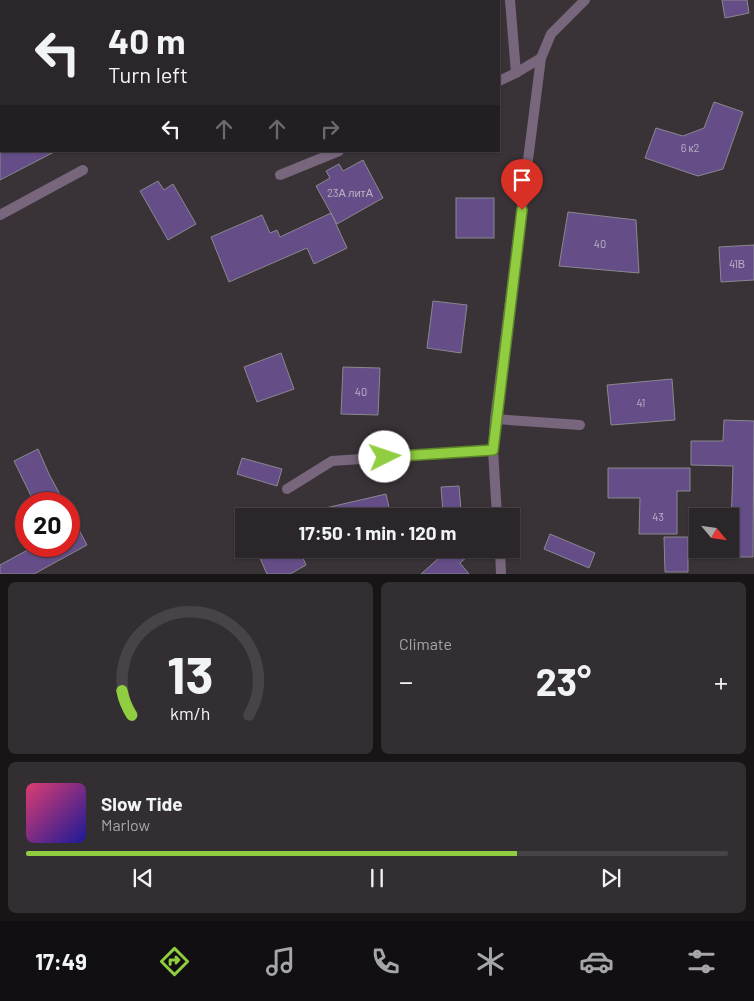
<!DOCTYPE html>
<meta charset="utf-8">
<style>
body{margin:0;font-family:Barlow,sans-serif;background:#332e32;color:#f1f3f6;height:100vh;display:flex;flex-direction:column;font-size:19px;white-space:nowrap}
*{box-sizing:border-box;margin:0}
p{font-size:16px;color:#a6a5a8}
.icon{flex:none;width:28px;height:28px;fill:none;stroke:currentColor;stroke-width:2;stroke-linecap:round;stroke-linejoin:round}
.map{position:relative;height:574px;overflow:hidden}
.details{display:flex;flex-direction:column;gap:8px;padding:8px;background:#181517;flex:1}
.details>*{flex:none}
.banner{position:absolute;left:0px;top:0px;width:500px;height:152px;box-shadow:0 1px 4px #0004,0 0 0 1px #474347;background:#2b262a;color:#f1f3f6;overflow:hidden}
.needle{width:32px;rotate:119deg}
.controls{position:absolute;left:689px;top:508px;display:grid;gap:10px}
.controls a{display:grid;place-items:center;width:50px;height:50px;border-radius:0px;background:#2b262a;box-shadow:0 1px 4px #0004,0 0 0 1px #474347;font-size:25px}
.speed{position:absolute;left:15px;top:492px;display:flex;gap:10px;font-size:25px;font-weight:700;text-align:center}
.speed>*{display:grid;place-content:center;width:65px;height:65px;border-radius:50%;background:#2b262a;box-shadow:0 1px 4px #0004,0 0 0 1px #474347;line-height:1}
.speed .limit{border:8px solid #d22;background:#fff;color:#111}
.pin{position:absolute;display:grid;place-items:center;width:42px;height:42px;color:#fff;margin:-51px -21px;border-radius:50% 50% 50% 0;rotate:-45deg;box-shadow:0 0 5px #0007}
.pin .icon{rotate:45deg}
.me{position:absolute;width:55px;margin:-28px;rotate:86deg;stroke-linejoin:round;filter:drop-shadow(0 0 4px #0008)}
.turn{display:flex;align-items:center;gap:18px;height:105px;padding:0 25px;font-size:22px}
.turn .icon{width:65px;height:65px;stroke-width:2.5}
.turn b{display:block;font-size:35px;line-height:42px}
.lanes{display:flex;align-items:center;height:48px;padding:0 25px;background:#0003;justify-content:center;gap:25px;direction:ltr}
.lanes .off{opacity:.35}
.big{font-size:38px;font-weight:700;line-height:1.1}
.details .widget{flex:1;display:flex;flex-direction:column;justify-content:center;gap:8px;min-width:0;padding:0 18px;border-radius:8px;background:#332e32}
.details .dial{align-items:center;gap:0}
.dial svg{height:130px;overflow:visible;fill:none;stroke:#474347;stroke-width:7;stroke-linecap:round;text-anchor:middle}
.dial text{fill:#f1f3f6;stroke:none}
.song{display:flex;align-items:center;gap:15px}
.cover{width:60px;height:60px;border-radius:8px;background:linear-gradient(135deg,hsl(340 70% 55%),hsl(240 70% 35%))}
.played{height:5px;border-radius:2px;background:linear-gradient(90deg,#90cd40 70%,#474347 70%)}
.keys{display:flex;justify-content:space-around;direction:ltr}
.heat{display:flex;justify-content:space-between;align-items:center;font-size:28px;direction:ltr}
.details .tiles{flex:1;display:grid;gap:8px;grid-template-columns:1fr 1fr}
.widget:last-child{grid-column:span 2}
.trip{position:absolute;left:235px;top:508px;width:285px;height:50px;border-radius:0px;background:#2b262a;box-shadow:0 1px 4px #0004,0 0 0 1px #474347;font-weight:700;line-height:50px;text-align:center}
.tab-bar{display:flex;height:80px;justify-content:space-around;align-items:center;background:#110f11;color:#a6a5a8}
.tab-bar .icon{width:35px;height:35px}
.tab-bar .on{color:#90cd40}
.tab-bar b{font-size:22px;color:#f1f3f6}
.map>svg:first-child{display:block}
</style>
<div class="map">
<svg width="754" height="574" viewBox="0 0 754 574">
<rect width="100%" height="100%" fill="#393338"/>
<g fill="#654e88" stroke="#8a888f">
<polygon points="722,0 747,0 749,13 725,18"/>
<polygon points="714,102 743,112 723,169 698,176 645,158 656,128 683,136 704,128"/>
<polygon points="0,151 56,151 0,180"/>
<polygon points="363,160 383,198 337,224 316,186 330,178 326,171 339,164 343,171"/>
<polygon points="158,181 164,190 173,184 196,224 168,240 140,191"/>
<rect x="456" y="198" width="38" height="40"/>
<polygon points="568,212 636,220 639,273 559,266"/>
<polygon points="331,213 347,248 314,264 307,248 229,282 211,237 262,215 270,233 277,230 280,237"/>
<polygon points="754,245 754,280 721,282 719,247"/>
<polygon points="433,301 467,305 461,353 427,348"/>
<polygon points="281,353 294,389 257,402 244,367"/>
<polygon points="343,367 380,368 378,415 341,414"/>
<polygon points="672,379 675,420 611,425 607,385"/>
<polygon points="724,420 754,421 753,557 730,557 733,466 691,465 691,441 723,441"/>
<polygon points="38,449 49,474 65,504 35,504 14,461"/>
<polygon points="242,458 282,469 277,486 237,474"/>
<polygon points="608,468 690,468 690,491 677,491 677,534 639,534 640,498 608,498"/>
<polygon points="459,486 461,510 443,512 441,487"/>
<polygon points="386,494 391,516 318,516 317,510"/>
<polygon points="69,511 87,545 34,574 0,574 0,565 35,546 69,546"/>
<polygon points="550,534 595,553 589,568 544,549"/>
<polygon points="664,537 688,537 688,572 665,572"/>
<polygon points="256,549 299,549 306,565 290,574 267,574"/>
<polygon points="449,549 476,549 460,563 469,574 421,574"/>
</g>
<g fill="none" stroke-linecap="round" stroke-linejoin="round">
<g stroke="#78667d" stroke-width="10">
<polyline points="302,0 302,1"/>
<polyline points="510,0 516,73"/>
<polyline points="499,81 516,73 541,58"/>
<polyline points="280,175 339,151"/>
<polyline points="0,215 83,170"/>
<polyline points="495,419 580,425"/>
<polyline points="287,489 332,461 493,450"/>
</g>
<g stroke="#78667d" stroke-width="10">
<polyline points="497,516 493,450 495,419 541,58 551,34 585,0"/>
<polyline points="500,549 501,574"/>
</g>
</g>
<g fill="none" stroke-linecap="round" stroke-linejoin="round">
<defs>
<polyline id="route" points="385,457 493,450 522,210"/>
</defs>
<use href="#route" stroke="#5e852a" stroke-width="12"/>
<use href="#route" stroke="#90cd40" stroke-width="9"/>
</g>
<g text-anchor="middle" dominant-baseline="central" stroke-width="5" stroke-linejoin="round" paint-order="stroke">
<g font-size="11" fill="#bab2c2">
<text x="690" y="147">6 к2</text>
<text x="350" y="192">23А литА</text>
<text x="600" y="243">40</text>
<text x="737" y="263">41В</text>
<text x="361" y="391">40</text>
<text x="641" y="402">41</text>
<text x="658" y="516">43</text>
</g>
</g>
</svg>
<div class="controls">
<a><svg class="needle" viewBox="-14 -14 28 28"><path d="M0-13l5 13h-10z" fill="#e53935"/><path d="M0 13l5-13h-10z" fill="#a6a5a8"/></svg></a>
</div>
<div class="speed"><div class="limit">20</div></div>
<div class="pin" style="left:522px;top:210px;background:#d93025"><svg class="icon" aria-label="arrive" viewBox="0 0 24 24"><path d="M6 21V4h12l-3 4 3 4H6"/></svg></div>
<svg class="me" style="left:385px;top:457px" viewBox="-20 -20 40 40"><circle r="19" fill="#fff"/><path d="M0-13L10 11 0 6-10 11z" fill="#90cd40"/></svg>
<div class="trip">17:50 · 1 min · 120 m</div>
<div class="banner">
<div class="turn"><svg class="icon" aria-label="left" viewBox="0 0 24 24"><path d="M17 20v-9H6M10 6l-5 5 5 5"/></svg><div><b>40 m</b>Turn left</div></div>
<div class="lanes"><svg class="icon" aria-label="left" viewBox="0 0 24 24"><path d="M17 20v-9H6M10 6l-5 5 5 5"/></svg><svg class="icon off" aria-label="ahead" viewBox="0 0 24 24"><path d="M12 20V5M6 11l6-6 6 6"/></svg><svg class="icon off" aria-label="ahead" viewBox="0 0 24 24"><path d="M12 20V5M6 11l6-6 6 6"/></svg><svg class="icon off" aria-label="right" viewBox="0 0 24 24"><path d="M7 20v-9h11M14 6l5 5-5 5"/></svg></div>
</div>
</div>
<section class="details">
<div class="tiles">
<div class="widget dial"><svg viewBox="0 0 100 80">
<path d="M14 69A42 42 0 1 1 86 69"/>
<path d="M14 69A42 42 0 0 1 8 54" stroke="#90cd40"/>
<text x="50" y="56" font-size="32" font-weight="700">13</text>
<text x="50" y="72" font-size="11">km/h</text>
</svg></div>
<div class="widget"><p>Climate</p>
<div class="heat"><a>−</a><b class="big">23°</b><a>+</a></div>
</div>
<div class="widget">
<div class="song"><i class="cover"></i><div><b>Slow Tide</b><p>Marlow</p></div></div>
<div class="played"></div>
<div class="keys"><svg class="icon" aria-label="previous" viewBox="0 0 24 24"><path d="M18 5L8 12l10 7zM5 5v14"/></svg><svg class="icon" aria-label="pause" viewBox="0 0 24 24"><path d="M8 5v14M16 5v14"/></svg><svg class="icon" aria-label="next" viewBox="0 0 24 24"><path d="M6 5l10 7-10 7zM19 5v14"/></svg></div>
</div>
</div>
</section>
<nav class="tab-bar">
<b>17:49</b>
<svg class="icon on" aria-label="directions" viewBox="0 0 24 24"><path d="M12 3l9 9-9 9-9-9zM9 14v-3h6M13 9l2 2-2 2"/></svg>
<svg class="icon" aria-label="music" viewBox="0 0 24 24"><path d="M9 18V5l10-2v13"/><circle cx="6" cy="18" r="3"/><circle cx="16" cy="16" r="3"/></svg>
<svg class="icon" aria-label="phone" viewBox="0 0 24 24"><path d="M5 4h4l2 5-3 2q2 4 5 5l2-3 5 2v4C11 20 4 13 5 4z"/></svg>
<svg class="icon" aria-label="climate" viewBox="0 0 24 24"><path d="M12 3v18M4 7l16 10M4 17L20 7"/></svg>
<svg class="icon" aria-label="car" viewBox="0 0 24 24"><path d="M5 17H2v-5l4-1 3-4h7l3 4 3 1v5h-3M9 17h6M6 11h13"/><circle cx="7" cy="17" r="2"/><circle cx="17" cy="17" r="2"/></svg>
<svg class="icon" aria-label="filters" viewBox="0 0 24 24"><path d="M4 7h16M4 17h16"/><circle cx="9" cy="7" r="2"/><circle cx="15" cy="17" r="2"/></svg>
</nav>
